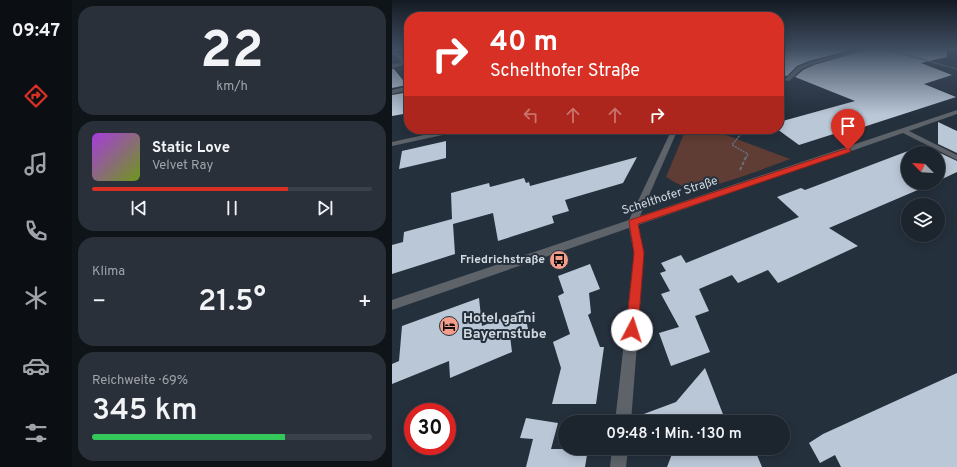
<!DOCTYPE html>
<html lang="de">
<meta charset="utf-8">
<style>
body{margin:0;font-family:Overpass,sans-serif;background:#29303a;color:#f1f3f6;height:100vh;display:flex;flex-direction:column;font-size:15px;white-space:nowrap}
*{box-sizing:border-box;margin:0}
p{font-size:13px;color:#a0a4aa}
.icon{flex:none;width:22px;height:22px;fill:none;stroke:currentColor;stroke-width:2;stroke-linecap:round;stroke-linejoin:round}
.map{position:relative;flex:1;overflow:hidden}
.details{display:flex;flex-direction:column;gap:6px;padding:6px;background:#0f1419;width:320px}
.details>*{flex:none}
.guide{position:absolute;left:12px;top:12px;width:380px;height:122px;border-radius:16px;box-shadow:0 2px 10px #0003,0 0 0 1px #3a414a;background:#d93025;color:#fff;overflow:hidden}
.needle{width:26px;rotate:295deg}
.buttons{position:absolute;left:509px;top:146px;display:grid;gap:8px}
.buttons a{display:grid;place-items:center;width:44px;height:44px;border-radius:50%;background:#1c242e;box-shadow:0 2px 10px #0003,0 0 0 1px #3a414a;font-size:20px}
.speed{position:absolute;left:12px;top:403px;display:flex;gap:8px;font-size:20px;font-weight:700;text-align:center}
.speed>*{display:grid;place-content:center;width:52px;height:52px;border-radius:50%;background:#1c242e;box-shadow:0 2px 10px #0003,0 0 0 1px #3a414a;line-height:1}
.speed .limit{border:6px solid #d22;background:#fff;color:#111}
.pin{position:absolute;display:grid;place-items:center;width:34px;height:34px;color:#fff;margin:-41px -17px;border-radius:50% 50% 50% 0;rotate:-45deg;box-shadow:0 0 4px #0007}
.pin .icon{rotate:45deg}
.me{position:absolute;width:44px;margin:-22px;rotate:5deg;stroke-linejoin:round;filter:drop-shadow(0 0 3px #0008)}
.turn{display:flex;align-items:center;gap:14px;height:84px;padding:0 20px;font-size:18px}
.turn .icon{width:52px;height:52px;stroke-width:2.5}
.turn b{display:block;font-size:28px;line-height:34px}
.lanes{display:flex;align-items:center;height:38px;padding:0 20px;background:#0003;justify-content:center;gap:20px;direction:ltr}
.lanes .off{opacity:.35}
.big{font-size:30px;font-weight:600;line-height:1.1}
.details .card{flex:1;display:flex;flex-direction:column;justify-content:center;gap:6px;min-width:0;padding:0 14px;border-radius:16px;background:#29303a}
.details .dial{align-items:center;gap:0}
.dial b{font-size:52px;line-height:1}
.song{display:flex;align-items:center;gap:12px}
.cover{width:48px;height:48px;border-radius:6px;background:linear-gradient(135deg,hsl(280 70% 55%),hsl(80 70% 35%))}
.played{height:4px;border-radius:2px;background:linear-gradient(90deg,#d93025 70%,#3a414a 70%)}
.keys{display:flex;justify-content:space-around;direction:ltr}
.heat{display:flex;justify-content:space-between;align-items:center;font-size:22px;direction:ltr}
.charge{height:6px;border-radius:3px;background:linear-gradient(90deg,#34c759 69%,#3a414a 0)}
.trip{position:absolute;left:166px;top:415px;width:232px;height:40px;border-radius:20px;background:#1c242e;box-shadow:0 2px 10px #0003,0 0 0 1px #3a414a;font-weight:600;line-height:40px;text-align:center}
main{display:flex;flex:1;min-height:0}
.tab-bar{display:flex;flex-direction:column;width:72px;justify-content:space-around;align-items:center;background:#0b0e12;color:#a0a4aa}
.tab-bar .icon{width:28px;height:28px}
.tab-bar .on{color:#d93025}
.tab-bar b{font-size:18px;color:#f1f3f6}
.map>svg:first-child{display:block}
</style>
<main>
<nav class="tab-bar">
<b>09:47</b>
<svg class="icon on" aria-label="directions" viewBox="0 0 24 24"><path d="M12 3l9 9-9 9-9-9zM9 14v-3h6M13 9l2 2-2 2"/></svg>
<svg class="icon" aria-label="music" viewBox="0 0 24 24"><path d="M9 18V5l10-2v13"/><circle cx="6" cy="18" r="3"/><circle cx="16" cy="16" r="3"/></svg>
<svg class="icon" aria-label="phone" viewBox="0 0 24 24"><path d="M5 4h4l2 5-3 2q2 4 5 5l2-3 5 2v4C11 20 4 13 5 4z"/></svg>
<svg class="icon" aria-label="climate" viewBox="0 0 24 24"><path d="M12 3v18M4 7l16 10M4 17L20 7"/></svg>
<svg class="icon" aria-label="car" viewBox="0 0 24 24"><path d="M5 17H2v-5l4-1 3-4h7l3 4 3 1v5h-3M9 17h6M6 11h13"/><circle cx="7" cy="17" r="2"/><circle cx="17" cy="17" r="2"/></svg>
<svg class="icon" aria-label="filters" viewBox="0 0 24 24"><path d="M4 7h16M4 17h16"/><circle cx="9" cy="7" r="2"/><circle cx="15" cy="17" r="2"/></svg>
</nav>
<section class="details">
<div class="card dial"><b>22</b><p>km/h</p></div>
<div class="card">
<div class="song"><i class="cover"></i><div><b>Static Love</b><p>Velvet Ray</p></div></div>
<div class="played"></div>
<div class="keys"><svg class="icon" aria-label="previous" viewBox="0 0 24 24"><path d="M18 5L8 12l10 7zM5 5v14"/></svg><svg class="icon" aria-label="pause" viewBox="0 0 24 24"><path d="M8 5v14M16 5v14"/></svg><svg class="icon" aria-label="next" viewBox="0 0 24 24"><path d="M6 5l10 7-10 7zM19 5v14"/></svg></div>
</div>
<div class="card"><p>Klima</p>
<div class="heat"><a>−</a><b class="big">21.5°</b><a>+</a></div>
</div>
<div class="card"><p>Reichweite · 69%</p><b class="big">345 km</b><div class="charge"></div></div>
</section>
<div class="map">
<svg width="565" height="467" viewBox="0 0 565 467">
<rect width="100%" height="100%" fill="#25303d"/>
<path fill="#5f3c34" d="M294,129H318L398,159C379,166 316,191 300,188C290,187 282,182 274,177Z"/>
<g fill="#bac7d7">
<polygon points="387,50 459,50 417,61 405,66 395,76 387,74"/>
<polygon points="473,50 555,50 555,57 529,63 560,75 532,84 564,97 456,132 454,130 407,145 385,129 387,129 387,122 463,101 403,77 411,70 422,65"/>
<polygon points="0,69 2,69 15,85 0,88"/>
<polygon points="17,92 17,113 0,116 0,95"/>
<polygon points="546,122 565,131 565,153 546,144"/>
<polygon points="54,141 54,158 7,169 10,151"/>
<polygon points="516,151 519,153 516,153 516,183 542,183 437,228 466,246 395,279 386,283 376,270 346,283 340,275 307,289 317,311 303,316 318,352 279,366 267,333 287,327 269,294 278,291 268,273 274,271 269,263 289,255 294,263 407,217 385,197 409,188 413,190"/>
<polygon points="546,152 565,161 565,172 546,181"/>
<polygon points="245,157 231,183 173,200 177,211 160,216 162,223 106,241 101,213 61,224 63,254 0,274 0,245 11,242 12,232 60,219 59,193 97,183 98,187 132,178 134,183 137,182 138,186"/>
<polygon points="198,264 208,289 197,293 199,313 196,315 208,347 212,347 204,404 160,404 169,368 161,342 178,334 166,296 172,293 166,276"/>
<polygon points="87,298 90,326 132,310 136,329 118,336 120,352 58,378 57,361 0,384 0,364 7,361 10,326"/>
<polygon points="313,368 334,422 240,422 241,418 284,402"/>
<polygon points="565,373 565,467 449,467 443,455 428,463 417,443 431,434"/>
<polygon points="134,418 166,423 159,449 196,449 193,467 134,467 141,439 128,438"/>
<polygon points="278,448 362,448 370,467 275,467 280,454"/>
</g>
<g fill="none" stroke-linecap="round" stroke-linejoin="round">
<g stroke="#67707b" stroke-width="1.5" stroke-dasharray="2 1" stroke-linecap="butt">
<polyline points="496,50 565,69"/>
<polyline points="353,129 340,145 356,154 354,158"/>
</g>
<polyline stroke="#67707b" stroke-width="2" stroke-dasharray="3.5 2" stroke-linecap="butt" points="348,170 354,157"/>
<g fill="#5d6369" fill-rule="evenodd">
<polygon points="465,50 472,50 422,64 410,69 397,81 392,80 406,67 418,62"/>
<polygon points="0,53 6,53 15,62 17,61 17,69 12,65 0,68 0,64 10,63 3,55 0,55"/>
<polygon points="17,86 17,90 0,94 0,90"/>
<polygon points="565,110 565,114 517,131 565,155 565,160 511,133 246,225 252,253 239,422 223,422 242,253 237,228 0,310 0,300 237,220 280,129 286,129 248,216"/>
<polygon points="59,129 72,129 69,131 0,146 0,142"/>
<polygon points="220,448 236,448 234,467 218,467"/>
</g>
</g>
<linearGradient id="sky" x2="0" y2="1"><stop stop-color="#141a22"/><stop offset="0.43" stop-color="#404e62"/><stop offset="1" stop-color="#404e62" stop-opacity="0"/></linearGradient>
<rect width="565" height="115" fill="url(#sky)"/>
<polygon fill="#d93025" stroke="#8d1f18" points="456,148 459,150 458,152 246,224 252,253 246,330 244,334 240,336 236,334 234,330 242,253 237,222 238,220"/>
<defs>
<symbol id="bus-disc" viewBox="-11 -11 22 22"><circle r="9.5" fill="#f49d8b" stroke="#25303d"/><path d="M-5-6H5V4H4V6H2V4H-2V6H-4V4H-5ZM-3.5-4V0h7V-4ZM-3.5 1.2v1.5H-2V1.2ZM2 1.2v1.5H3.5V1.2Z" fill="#111"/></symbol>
<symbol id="hotel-disc" viewBox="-11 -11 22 22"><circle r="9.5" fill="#f49d8b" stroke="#25303d"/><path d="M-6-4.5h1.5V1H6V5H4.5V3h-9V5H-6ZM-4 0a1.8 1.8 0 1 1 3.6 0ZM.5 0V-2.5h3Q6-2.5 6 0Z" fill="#111"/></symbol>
</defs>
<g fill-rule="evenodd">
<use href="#bus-disc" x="156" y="249" width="22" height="22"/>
<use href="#hotel-disc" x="46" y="315" width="22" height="22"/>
</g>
<g text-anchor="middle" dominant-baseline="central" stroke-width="4" stroke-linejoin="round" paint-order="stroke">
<g font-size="12" fill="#d2d9e1" stroke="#25303d">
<text transform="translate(278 196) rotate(-18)">Schelthofer Straße</text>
</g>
<g font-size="12" font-weight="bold" fill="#d2d9e1" stroke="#25303d" text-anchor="end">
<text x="153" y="260">Friedrichstraße</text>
</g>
<g font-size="14" font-weight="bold" fill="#d2d9e1" stroke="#25303d" text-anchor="start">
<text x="71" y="318">Hotel garni<tspan x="71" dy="16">Bayernstube</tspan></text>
</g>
</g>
</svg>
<div class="buttons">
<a><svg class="needle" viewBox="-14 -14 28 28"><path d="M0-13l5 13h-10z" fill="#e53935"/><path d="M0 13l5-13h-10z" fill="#a0a4aa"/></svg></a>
<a><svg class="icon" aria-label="layers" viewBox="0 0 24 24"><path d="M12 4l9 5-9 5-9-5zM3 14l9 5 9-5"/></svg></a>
</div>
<div class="speed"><div class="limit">30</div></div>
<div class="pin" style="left:456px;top:150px;background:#d93025"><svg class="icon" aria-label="arrive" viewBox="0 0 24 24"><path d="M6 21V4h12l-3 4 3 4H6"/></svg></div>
<svg class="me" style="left:240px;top:330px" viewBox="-20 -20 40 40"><circle r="19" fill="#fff"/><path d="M0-13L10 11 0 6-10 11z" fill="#d93025"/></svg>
<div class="trip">09:48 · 1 Min. · 130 m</div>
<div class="guide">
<div class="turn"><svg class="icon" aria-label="right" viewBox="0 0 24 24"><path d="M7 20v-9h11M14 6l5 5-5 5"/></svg><div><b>40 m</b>Schelthofer Straße</div></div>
<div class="lanes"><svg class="icon off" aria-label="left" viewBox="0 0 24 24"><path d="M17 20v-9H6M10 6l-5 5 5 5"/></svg><svg class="icon off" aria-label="ahead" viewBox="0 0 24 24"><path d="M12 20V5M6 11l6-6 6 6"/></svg><svg class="icon off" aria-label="ahead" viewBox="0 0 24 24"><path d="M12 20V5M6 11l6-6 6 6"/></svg><svg class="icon" aria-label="right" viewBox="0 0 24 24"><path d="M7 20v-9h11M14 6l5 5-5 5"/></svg></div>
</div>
</div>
</main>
